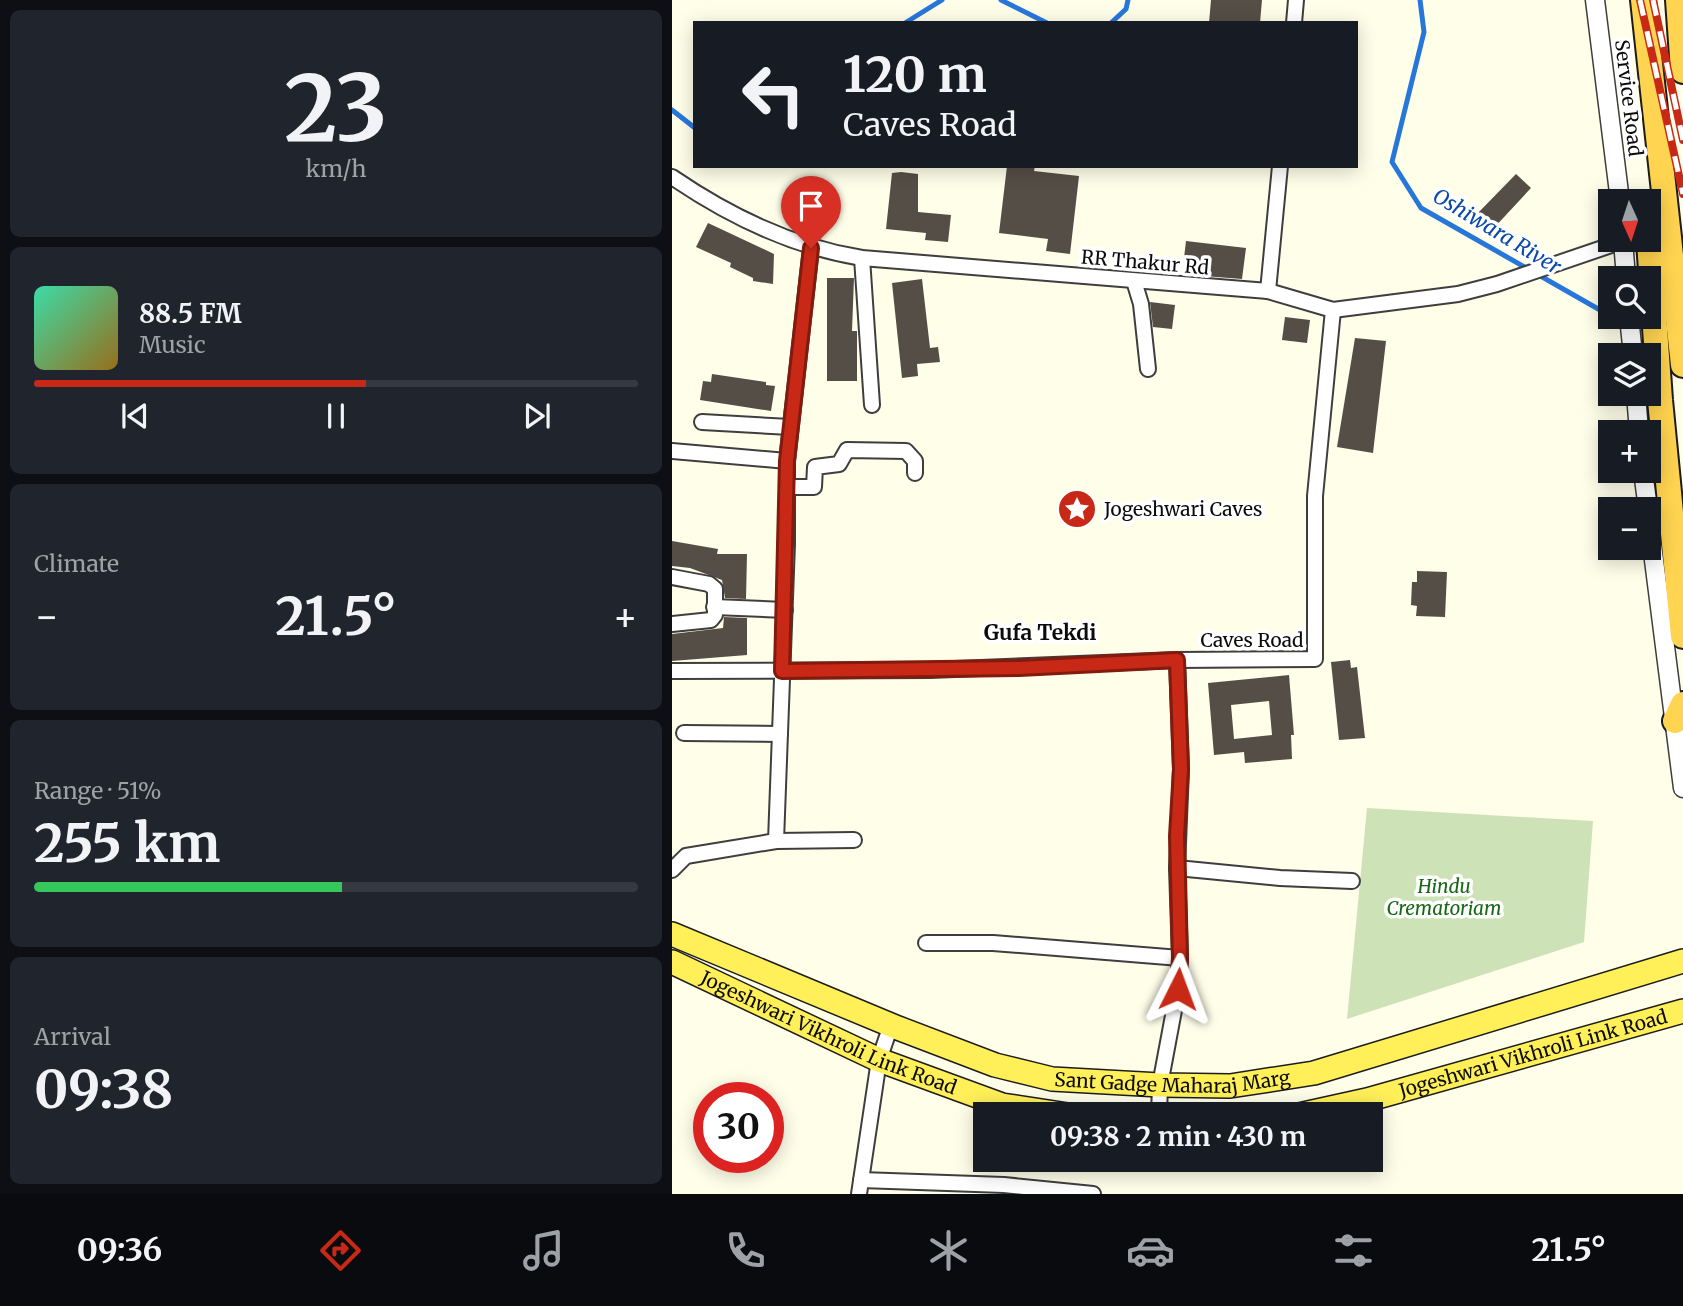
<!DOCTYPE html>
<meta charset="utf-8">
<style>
body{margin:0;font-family:Merriweather,serif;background:#20242c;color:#f1f3f6;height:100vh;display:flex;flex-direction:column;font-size:26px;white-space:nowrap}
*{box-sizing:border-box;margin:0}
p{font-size:23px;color:#9ea1a6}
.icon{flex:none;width:38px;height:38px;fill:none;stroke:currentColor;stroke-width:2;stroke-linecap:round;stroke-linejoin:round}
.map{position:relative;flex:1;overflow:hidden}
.panel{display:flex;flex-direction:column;gap:10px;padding:10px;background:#0d0f14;width:672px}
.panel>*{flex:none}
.guide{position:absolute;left:21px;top:21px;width:665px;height:147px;border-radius:0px;box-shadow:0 4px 18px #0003;background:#171b24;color:#f1f3f6;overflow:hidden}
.needle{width:46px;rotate:177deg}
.tools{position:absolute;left:926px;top:189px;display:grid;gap:14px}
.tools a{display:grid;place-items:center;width:63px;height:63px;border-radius:0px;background:#171b24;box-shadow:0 4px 18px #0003;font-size:35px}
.speed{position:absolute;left:21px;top:1082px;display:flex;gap:14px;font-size:35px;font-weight:700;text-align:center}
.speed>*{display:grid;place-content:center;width:91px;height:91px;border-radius:50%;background:#171b24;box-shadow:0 4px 18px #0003;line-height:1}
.speed .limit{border:10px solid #d22;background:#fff;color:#111}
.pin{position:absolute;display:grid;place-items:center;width:60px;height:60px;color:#fff;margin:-72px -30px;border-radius:50% 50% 50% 0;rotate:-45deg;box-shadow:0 0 7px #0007}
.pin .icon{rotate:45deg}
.me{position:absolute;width:77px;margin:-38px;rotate:3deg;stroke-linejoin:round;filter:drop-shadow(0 0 5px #0008)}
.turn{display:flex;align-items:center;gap:24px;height:147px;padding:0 35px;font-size:32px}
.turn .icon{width:91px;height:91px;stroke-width:2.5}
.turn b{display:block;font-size:49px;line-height:60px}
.big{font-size:52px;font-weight:700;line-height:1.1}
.panel .card{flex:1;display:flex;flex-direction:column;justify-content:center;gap:10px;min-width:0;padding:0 24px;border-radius:10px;background:#20242c}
.panel .dial{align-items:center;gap:0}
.dial b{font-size:91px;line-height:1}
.song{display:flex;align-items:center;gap:21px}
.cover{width:84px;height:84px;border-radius:10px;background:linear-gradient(135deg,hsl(160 70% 55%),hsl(40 70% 35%))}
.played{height:7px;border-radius:4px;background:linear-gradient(90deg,#c82916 55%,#363941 55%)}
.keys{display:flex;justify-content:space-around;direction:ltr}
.heat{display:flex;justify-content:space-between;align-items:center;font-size:38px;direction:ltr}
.charge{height:10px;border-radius:5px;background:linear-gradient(90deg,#34c759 51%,#363941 0)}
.trip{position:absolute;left:301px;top:1102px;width:410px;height:70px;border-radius:0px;background:#171b24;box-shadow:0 4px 18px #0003;font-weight:700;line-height:70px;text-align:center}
.dock{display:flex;height:112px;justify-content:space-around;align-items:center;background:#090b0e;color:#9ea1a6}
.dock .icon{width:49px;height:49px}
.dock .on{color:#c82916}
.dock b{font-size:32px;color:#f1f3f6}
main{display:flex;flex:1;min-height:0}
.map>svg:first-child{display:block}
</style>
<main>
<section class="panel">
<div class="card dial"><b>23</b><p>km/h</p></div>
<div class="card">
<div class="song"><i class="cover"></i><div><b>88.5 FM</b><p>Music</p></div></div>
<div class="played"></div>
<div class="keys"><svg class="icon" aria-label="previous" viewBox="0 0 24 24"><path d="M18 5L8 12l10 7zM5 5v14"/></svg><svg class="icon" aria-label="pause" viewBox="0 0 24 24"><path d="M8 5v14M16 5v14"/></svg><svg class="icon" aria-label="next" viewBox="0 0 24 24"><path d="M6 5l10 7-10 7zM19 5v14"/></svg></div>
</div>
<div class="card"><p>Climate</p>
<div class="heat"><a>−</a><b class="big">21.5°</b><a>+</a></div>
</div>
<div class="card"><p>Range · 51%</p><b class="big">255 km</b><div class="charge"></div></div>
<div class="card"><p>Arrival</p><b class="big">09:38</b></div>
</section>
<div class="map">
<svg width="1011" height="1194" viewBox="0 0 1011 1194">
<rect width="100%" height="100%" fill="#fffee9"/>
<polygon fill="#cee2b8" points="695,808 921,821 912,942 675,1019"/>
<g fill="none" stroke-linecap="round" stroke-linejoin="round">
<g stroke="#2777db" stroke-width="5">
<polyline points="329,0 375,23"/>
<polyline points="748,0 752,32 720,162 749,208 928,310"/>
<polyline points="233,23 270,0"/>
<polyline points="439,23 454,9 456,0"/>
<polyline points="0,110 23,128"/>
</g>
</g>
<g fill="#554e46" fill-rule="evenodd">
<polygon points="539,0 590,0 588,23 537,23"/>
<polygon points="335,166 363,166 362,171 407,176 398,254 374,251 376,239 327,233"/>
<polygon points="229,172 246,174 246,212 279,215 276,242 253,240 254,233 214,229 220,173"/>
<polygon points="844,174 859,188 820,230 804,215"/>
<polygon points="36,223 102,254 101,284 81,281 81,278 58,267 59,263 24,247"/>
<polygon points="514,241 574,248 570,279 519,275 521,259 512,258"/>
<polygon points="155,278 182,278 180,331 185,331 185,381 155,381"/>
<polygon points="250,279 258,348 266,347 268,362 245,364 246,376 230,378 220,283"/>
<polygon points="478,302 503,305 500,329 481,327"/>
<polygon points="613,317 638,320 635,343 610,340"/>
<polygon points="683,338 714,341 701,453 665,447"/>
<polygon points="40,374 94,382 94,385 103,386 99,411 28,400 31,381 39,382"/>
<polygon points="0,541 46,549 45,554 75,554 74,599 53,598 50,580 18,568 0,566"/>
<polygon points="745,571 775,572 773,617 744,616 745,606 739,605 740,582 745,582"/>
<polygon points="52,617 75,618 75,655 0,661 0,634 51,628"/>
<polygon points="678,660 679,668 685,667 693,738 667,740 659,662"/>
<path d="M617,675L622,735H619L620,759L573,763L572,752L542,755L536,683ZM597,701L600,735L562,739L559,705Z"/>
</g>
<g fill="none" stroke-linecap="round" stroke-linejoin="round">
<defs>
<g id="minor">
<polyline points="622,23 624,0"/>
<path d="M0,177C57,216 121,247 190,258L596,291L661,310L786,294L825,284L951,241"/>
<polyline points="190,258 200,405"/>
<polyline points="462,281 469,304 476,369"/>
<polyline points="596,291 608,166"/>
<polyline points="30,422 118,427"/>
<polyline points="0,451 115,461"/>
<polyline points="115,487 142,487 143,467 167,464 175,450 234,451 243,461 243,473"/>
<polyline points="0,577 37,584 43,589 43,615 39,620 0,624"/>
<polyline points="42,607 113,610"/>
<polyline points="0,671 258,670 505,660 643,659 643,496 661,310"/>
<polyline points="12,733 108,734"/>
<polyline points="104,841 182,840"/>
<polyline points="505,868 608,878 680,881"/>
<polyline points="0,870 14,856 104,841 115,544 115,461 139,248"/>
<polyline points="254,943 321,943 508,958"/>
<polyline points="487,1115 488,1085 506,989 508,958 505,868 509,769 505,660"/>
<polyline points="189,1180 332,1185 421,1194"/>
<polyline points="187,1194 207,1060 219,1025"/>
</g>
<g id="tertiary">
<polyline points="923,0 948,201"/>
<polyline points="951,240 954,278"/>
<polyline points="957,317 961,355"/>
<polyline points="964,394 967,432"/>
<polyline points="971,471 976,509"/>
<polyline points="976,513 1011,788"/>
</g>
<g id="primary">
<path id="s1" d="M0,934L226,1028L323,1065L380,1079L488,1085L558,1086L642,1073L1011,961"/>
<path id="s2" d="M0,962L207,1060L330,1105L396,1115"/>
<path id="s3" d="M627,1115L695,1100L1011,1011"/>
</g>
<g id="trunk">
<polyline points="971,0 1011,365"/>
<polyline points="1006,0 1011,71"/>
<polyline points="976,227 988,400 1011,636"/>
<polyline points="1003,721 1011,704"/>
</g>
</defs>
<use href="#minor" stroke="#3e3e3e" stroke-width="18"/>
<use href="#tertiary" stroke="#3e3e3e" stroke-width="21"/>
<use href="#primary" stroke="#1c1c1c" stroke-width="26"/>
<use href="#trunk" stroke="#1c1c1c" stroke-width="28"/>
<use href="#minor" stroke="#fff" stroke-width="14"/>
<use href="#tertiary" stroke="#fff" stroke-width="18"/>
<use href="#primary" stroke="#fff059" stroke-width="23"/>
<use href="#trunk" stroke="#ffd450" stroke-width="24"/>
<defs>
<g id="rail">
<polyline points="968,0 1011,194"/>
<polyline points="981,0 1011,140"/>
</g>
</defs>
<use href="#rail" stroke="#c82916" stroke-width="8"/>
<use href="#rail" stroke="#fff" stroke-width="5" stroke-dasharray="16" stroke-linecap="butt"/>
</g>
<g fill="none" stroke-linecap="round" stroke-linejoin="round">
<defs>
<polyline id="route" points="139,248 115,461 110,671 347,668 505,660 509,769 505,836 508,958 506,989"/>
</defs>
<use href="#route" stroke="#821b0e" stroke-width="18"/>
<use href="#route" stroke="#c82916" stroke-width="12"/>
</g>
<defs>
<symbol id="sight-disc" viewBox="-11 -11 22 22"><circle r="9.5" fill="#c82916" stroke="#fff"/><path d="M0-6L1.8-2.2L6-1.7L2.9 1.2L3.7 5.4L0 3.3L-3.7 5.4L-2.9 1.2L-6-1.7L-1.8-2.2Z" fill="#fff"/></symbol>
</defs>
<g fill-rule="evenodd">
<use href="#sight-disc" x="383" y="487" width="44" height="44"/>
</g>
<g text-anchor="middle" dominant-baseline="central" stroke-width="7" stroke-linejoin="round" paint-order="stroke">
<g font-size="19" fill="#0b0b0b" stroke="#fff">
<text transform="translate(957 98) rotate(83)">Service Road</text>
<text transform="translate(473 262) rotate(5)">RR Thakur Rd</text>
<text x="580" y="640">Caves Road</text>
<text stroke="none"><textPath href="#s2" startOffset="172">Jogeshwari Vikhroli Link Road</textPath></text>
<text stroke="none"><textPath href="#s3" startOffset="242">Jogeshwari Vikhroli Link Road</textPath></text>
<text stroke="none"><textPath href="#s1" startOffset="528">Sant Gadge Maharaj Marg</textPath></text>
</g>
<g font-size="19" fill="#0b0b0b" stroke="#fff" text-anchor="start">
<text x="432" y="509">Jogeshwari Caves</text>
</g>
<g font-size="19" font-style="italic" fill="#1a6816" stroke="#fff">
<text x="772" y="886">Hindu<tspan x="772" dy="22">Crematoriam</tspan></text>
</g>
<g font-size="21" font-style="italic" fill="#094aa8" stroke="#fff">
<text transform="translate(825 231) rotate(31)">Oshiwara River</text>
</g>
<g font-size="21" font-weight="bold" fill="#0b0b0b" stroke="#fff">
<text x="368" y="632">Gufa Tekdi</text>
</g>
</g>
</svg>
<div class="tools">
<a><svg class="needle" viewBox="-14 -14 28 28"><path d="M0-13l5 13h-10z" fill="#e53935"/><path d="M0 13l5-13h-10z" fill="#9ea1a6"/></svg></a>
<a><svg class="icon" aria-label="search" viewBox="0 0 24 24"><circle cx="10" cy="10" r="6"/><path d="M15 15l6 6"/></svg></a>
<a><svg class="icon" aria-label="layers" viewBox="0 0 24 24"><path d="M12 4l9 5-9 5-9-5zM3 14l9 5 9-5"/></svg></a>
<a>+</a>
<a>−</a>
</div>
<div class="speed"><div class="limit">30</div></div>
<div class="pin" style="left:139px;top:248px;background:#d93025"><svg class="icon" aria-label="arrive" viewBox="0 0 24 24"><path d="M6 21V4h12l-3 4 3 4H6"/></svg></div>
<svg class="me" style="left:506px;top:989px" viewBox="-20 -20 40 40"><path d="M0-17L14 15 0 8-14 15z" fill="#c82916" stroke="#fff" stroke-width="4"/></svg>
<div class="trip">09:38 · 2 min · 430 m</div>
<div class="guide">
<div class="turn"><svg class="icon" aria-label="left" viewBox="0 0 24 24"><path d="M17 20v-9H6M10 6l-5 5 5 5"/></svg><div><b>120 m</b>Caves Road</div></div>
</div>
</div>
</main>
<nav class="dock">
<b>09:36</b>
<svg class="icon on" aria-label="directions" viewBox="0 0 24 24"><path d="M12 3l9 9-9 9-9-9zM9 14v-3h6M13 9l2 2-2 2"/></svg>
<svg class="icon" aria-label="music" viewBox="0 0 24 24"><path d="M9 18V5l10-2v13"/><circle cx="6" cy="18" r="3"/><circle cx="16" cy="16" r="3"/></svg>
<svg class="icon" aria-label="phone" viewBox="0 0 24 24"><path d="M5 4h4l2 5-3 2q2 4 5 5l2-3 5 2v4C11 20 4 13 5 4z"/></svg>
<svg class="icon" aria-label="climate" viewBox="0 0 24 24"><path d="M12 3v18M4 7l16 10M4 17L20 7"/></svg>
<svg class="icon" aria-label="car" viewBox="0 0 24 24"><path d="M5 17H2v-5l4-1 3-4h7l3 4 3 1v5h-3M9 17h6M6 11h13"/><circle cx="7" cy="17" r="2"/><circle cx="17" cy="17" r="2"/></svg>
<svg class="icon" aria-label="filters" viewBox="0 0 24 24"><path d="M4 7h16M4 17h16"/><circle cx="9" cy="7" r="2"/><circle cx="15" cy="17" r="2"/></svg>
<b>21.5°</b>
</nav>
